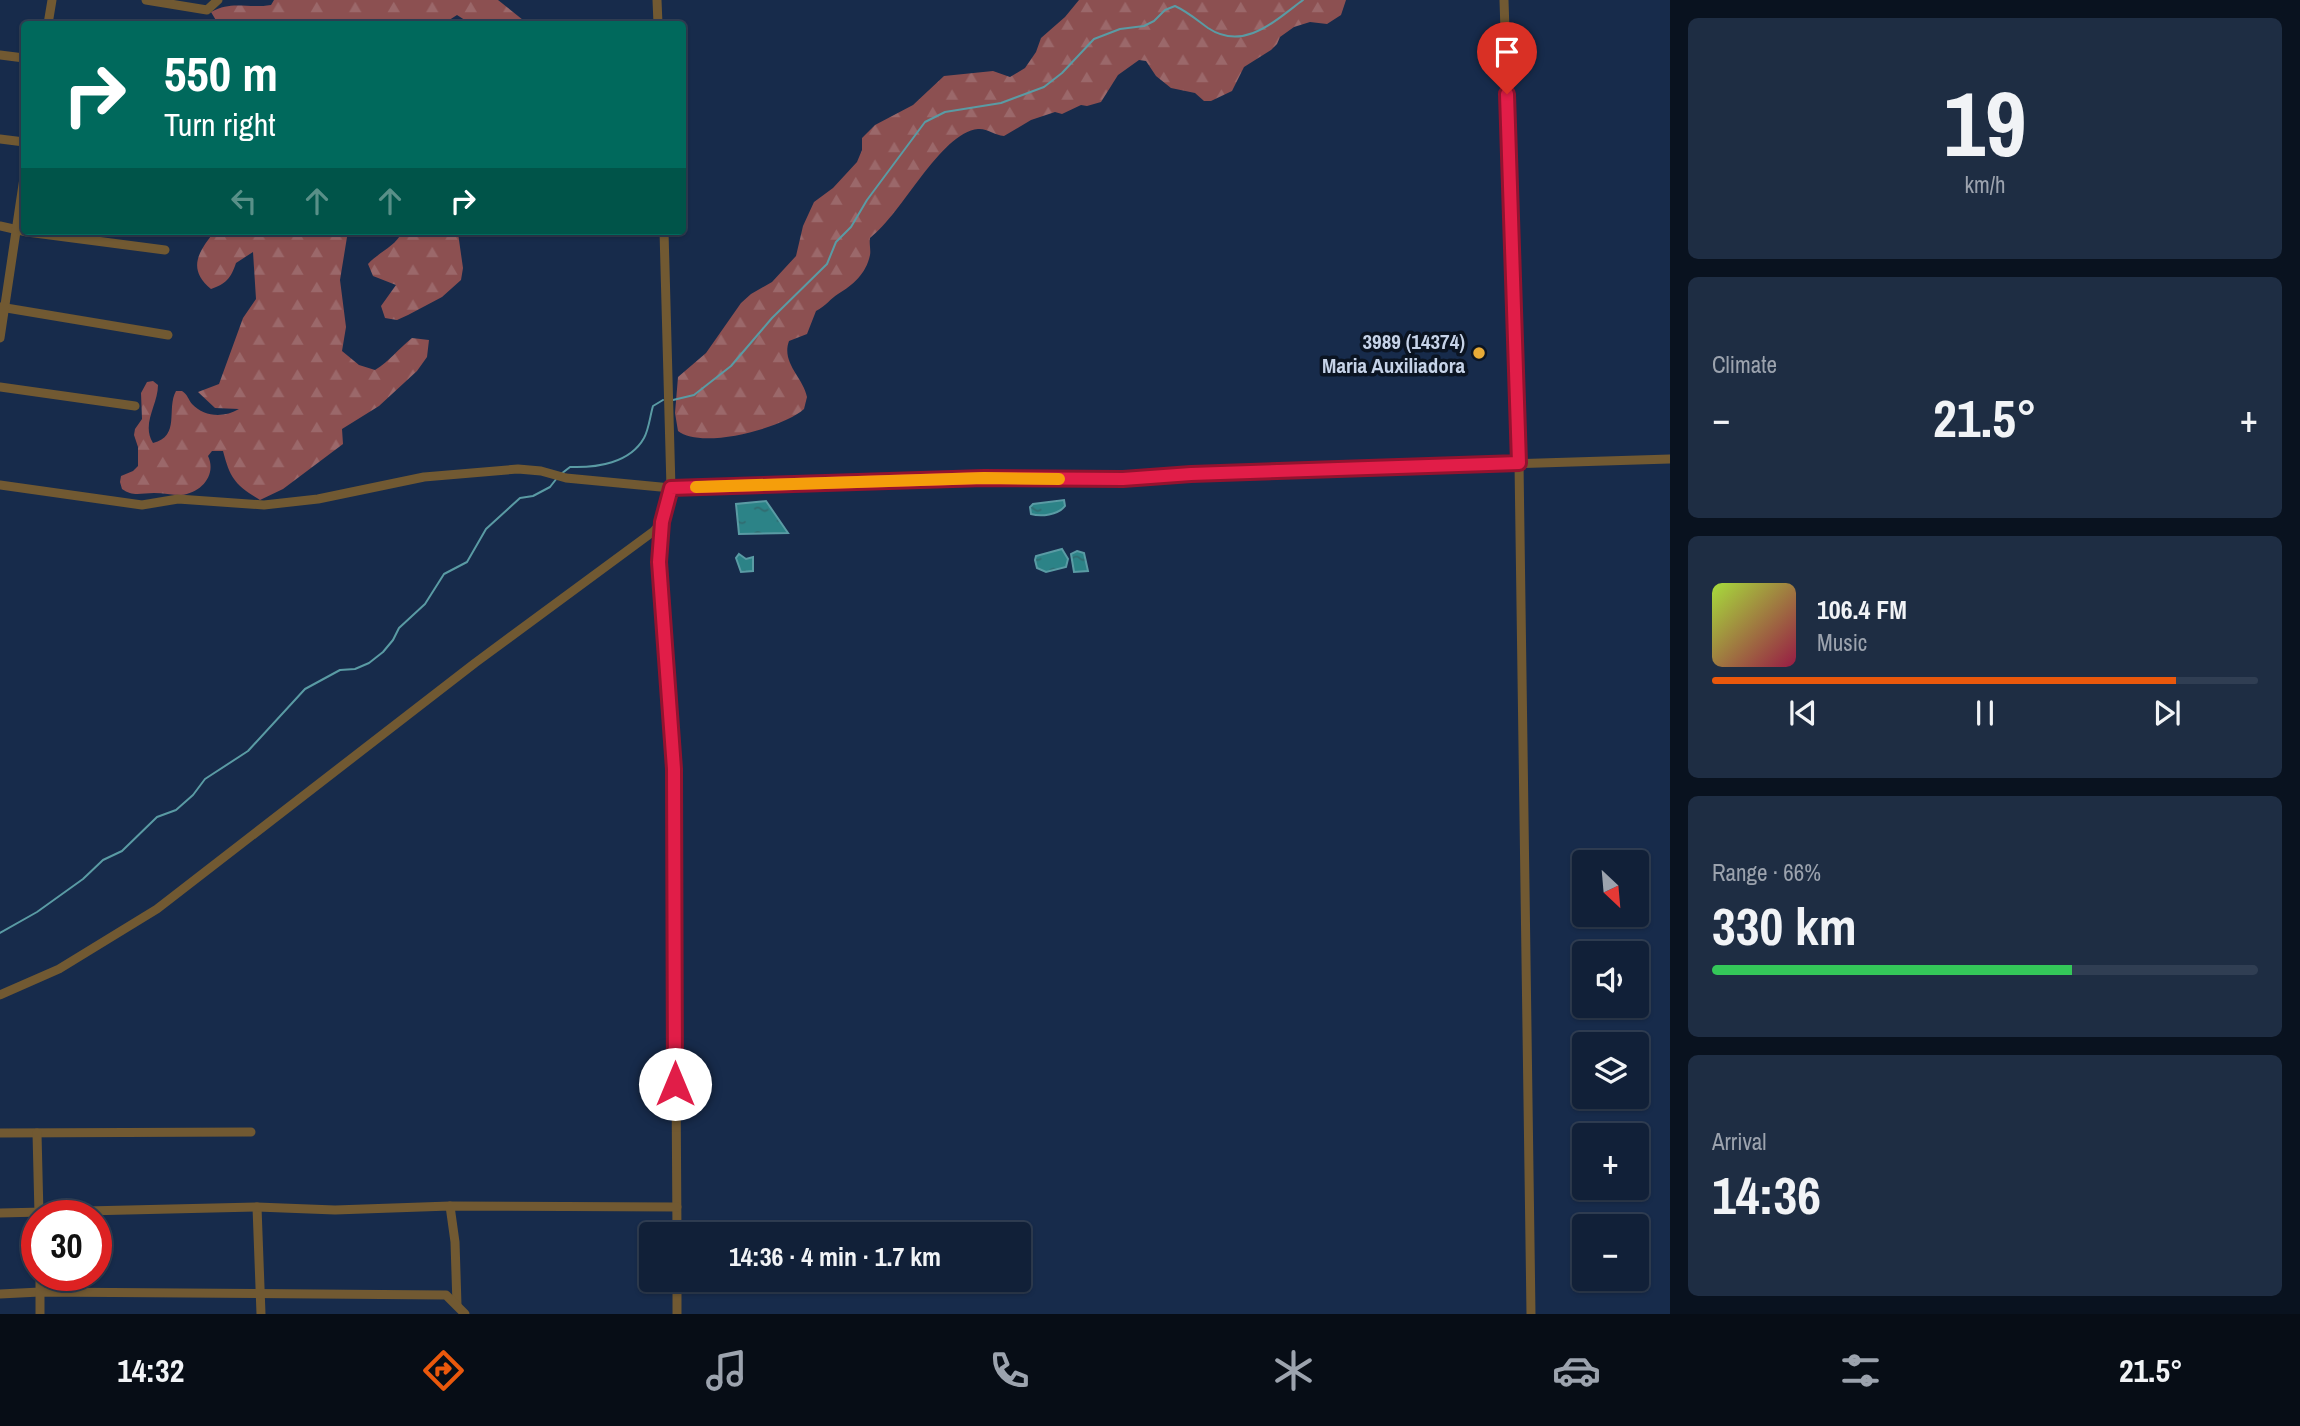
<!DOCTYPE html>
<meta charset="utf-8">
<style>
body{margin:0;font-family:"Archivo Narrow",sans-serif;background:#1e2d43;color:#f1f3f6;height:100vh;display:flex;flex-direction:column;font-size:26px;white-space:nowrap}
*{box-sizing:border-box;margin:0}
p{font-size:23px;color:#9ca3ae}
.icon{flex:none;width:38px;height:38px;fill:none;stroke:currentColor;stroke-width:2;stroke-linecap:round;stroke-linejoin:round}
.map{position:relative;flex:1;overflow:hidden}
.panel{display:flex;flex-direction:column;gap:18px;padding:18px;background:#09121f;width:630px}
.panel>*{flex:none}
.top-card{position:absolute;left:21px;top:21px;width:665px;height:214px;border-radius:7px;box-shadow:0 2px 5px #0004,0 0 0 2px #303e53;background:#00695c;color:#fff;overflow:hidden}
.needle{width:46px;rotate:154deg}
.controls{position:absolute;left:1572px;top:850px;display:grid;gap:14px}
.controls a{display:grid;place-items:center;width:77px;height:77px;border-radius:7px;background:#112038;box-shadow:0 2px 5px #0004,0 0 0 2px #303e53;font-size:35px}
.speed{position:absolute;left:21px;top:1200px;display:flex;gap:14px;font-size:35px;font-weight:700;text-align:center}
.speed>*{display:grid;place-content:center;width:91px;height:91px;border-radius:50%;background:#112038;box-shadow:0 2px 5px #0004,0 0 0 2px #303e53;line-height:1}
.speed .limit{border:10px solid #d22;background:#fff;color:#111}
.pin{position:absolute;display:grid;place-items:center;width:60px;height:60px;color:#fff;margin:-72px -30px;border-radius:50% 50% 50% 0;rotate:-45deg;box-shadow:0 0 7px #0007}
.pin .icon{rotate:45deg}
.me{position:absolute;width:77px;margin:-38px;rotate:0deg;stroke-linejoin:round;filter:drop-shadow(0 0 5px #0008)}
.turn{display:flex;align-items:center;gap:24px;height:147px;padding:0 28px;font-size:32px}
.turn .icon{width:91px;height:91px;stroke-width:2.5}
.turn b{display:block;font-size:49px;line-height:60px}
.lanes{display:flex;align-items:center;height:66px;padding:0 28px;background:#0003;justify-content:center;gap:35px;direction:ltr}
.lanes .off{opacity:.35}
.big{font-size:52px;font-weight:700;line-height:1.1}
.panel .card{flex:1;display:flex;flex-direction:column;justify-content:center;gap:10px;min-width:0;padding:0 24px;border-radius:10px;background:#1e2d43}
.panel .dial{align-items:center;gap:0}
.dial b{font-size:91px;line-height:1}
.song{display:flex;align-items:center;gap:21px}
.cover{width:84px;height:84px;border-radius:10px;background:linear-gradient(135deg,hsl(80 70% 55%),hsl(340 70% 35%))}
.played{height:7px;border-radius:4px;background:linear-gradient(90deg,#ea580c 85%,#303e53 85%)}
.keys{display:flex;justify-content:space-around;direction:ltr}
.heat{display:flex;justify-content:space-between;align-items:center;font-size:38px;direction:ltr}
.charge{height:10px;border-radius:5px;background:linear-gradient(90deg,#34c759 66%,#303e53 0)}
.trip{position:absolute;left:639px;top:1222px;width:392px;height:70px;border-radius:7px;background:#112038;box-shadow:0 2px 5px #0004,0 0 0 2px #303e53;font-weight:700;line-height:70px;text-align:center}
.tab-bar{display:flex;height:112px;justify-content:space-around;align-items:center;background:#070d16;color:#9ca3ae}
.tab-bar .icon{width:49px;height:49px}
.tab-bar .on{color:#ea580c}
.tab-bar b{font-size:32px;color:#f1f3f6}
main{display:flex;flex:1;min-height:0}
.map>svg:first-child{display:block}
</style>
<main>
<div class="map">
<svg width="1670" height="1314" viewBox="0 0 1670 1314">
<defs>
<pattern id="forest-firs" width="22" height="20" patternUnits="userSpaceOnUse" patternTransform="scale(1.75)"><rect width="22" height="20" fill="#8c5051"/><path d="M5 1l3.5 6h-7zM16 11l3.5 6h-7z" fill="#9b686a"/></pattern>
<pattern id="water-ripples" width="26" height="14" patternUnits="userSpaceOnUse" patternTransform="scale(1.75)"><rect width="26" height="14" fill="#2c8387"/><path d="M2 4q2-2 4 0t4 0M15 11q2-2 4 0t4 0" fill="none" stroke="#316b70"/></pattern>
</defs>
<rect width="100%" height="100%" fill="#172b4b"/>
<g fill="url(#forest-firs)">
<path d="M274,0H498L528,24H471L457,15L443,24H222L217,22L211,12C233,0 246,9 271,5Z"/>
<path d="M1079,0H1346L1341,15L1327,24L1310,22L1294,27L1280,37L1277,44L1271,50L1244,67L1232,91L1211,101H1204L1195,93L1171,88L1156,76L1146,61L1139,60L1118,75L1101,102L1087,106L1081,105L1062,114L1055,112L1031,120L1004,136C994,135 987,128 978,129C940,133 902,214 870,238C869,244 871,250 870,255C866,274 853,285 838,294C831,298 826,306 816,311L807,334L789,341C781,363 803,377 807,397L804,409C783,428 701,450 678,431L675,413L678,377L706,353L741,303L751,294L772,282L796,256L803,226L814,202L833,188L857,162L862,150V138L875,125L913,105L944,76L993,71L1010,77L1025,68L1036,52L1041,38L1065,17Z"/>
<path d="M215,231H348L340,280L346,327L342,351L359,365L375,370C390,361 398,349 412,338L429,340L427,357L417,371L379,406L342,429L343,444L283,489L260,500C235,485 230,478 223,451H212L208,456C217,475 201,493 181,495C172,495 163,493 154,493C141,493 133,497 122,489L120,482L121,476L133,471L138,466V447L134,435L135,429L142,419L141,393L147,382L153,381L158,385C158,405 141,424 153,443C181,436 166,409 176,391H182C188,395 188,399 192,404C204,417 224,418 239,409L215,408L198,392L219,384L243,318L256,299L253,252L236,263C231,278 226,284 211,289C187,269 198,252 215,231Z"/>
<path d="M403,231H460L458,233L463,268L461,280L442,297L408,315L397,320L385,318L381,306L396,285L373,276L368,264C380,251 394,248 403,231Z"/>
</g>
<g fill="url(#water-ripples)" stroke="#5a9ba4" stroke-width="2">
<path d="M1064,500L1065,506C1058,515 1041,517 1031,514L1030,507L1033,504Z"/>
<polygon points="766,501 788,533 739,534 736,504"/>
<polygon points="1062,549 1068,559 1066,567 1046,572 1037,568 1035,560 1036,556"/>
<polygon points="1077,551 1084,553 1088,571 1074,572 1071,554"/>
<polygon points="739,554 746,559 753,557 753,571 741,572 736,558"/>
</g>
<g fill="none" stroke-linecap="round" stroke-linejoin="round">
<g stroke="#5a9ba4" stroke-width="2">
<path d="M673,400L694,395L731,366L772,318L827,264L836,242L851,227L867,200L925,122L945,112L1001,103L1044,87L1062,73L1094,39L1120,29L1144,26L1154,21L1165,10L1175,6C1188,12 1197,20 1208,28C1244,52 1276,20 1303,0"/>
<path d="M561,474L570,467C597,468 630,463 644,438C649,429 650,416 653,406L663,400"/>
<polyline points="0,933 37,912 83,879 103,860 122,851 157,817 176,810 193,795 205,779 248,751 305,689 340,670 355,669 369,663 383,652 393,640 399,628 425,604 444,574 467,562 486,529 520,498 533,496 550,487 557,478"/>
</g>
<g stroke="#715932" stroke-width="9">
<polyline points="146,0 207,10 218,0"/>
<polyline points="657,0 658,24"/>
<polyline points="1504,0 1519,463 1531,1314"/>
<polyline points="48,24 52,0"/>
<polyline points="0,55 24,58"/>
<polyline points="0,139 24,142"/>
<polyline points="0,226 27,232 165,250"/>
<polyline points="0,307 168,335"/>
<polyline points="0,338 24,178"/>
<polyline points="0,387 135,406"/>
<polyline points="0,485 142,505 178,499 264,505 318,499 424,477 518,469 541,471 566,478 671,488 984,478 1123,479 1191,474 1670,459"/>
<polyline points="662,522 659,562 674,769 677,1234"/>
<polyline points="0,995 59,969 157,909 475,663 654,531 662,522 667,510 671,488 664,231"/>
<polyline points="0,1133 251,1132"/>
<polyline points="37,1133 39,1215"/>
<polyline points="450,1206 455,1242 457,1305"/>
<polyline points="257,1207 261,1314"/>
<polyline points="0,1213 257,1207 335,1210 450,1206 677,1207"/>
<polyline points="677,1279 677,1314"/>
<polyline points="0,1294 40,1292 40,1276"/>
<polyline points="40,1314 40,1292 446,1295 465,1314"/>
</g>
</g>
<g fill="none" stroke-linecap="round" stroke-linejoin="round">
<defs>
<polyline id="route" points="675,1084 674,769 659,562 662,522 671,488 984,478 1123,479 1191,474 1519,463 1507,94"/>
</defs>
<use href="#route" stroke="#92132f" stroke-width="18"/>
<use href="#route" stroke="#e11d48" stroke-width="12"/>
<polyline stroke="#f59e0b" stroke-width="12" points="696,487 984,478 1059,479"/>
</g>
<circle fill="#e8ab37" stroke="#0b1422" stroke-width="2.5" cx="1479" cy="353" r="7"/>
<g text-anchor="middle" dominant-baseline="central" stroke-width="7" stroke-linejoin="round" paint-order="stroke">
<g font-size="21" font-weight="bold" fill="#c6d3e8" stroke="#0b1422" text-anchor="end">
<text x="1465" y="341">3989 (14374)<tspan x="1465" dy="24">Maria Auxiliadora</tspan></text>
</g>
</g>
</svg>
<div class="controls">
<a><svg class="needle" viewBox="-14 -14 28 28"><path d="M0-13l5 13h-10z" fill="#e53935"/><path d="M0 13l5-13h-10z" fill="#9ca3ae"/></svg></a>
<a><svg class="icon" aria-label="sound" viewBox="0 0 24 24"><path d="M4 9h4l5-4v14l-5-4H4zM17 9q2 3 0 6"/></svg></a>
<a><svg class="icon" aria-label="layers" viewBox="0 0 24 24"><path d="M12 4l9 5-9 5-9-5zM3 14l9 5 9-5"/></svg></a>
<a>+</a>
<a>−</a>
</div>
<div class="speed"><div class="limit">30</div></div>
<div class="pin" style="left:1507px;top:94px;background:#d93025"><svg class="icon" aria-label="arrive" viewBox="0 0 24 24"><path d="M6 21V4h12l-3 4 3 4H6"/></svg></div>
<svg class="me" style="left:675px;top:1084px" viewBox="-20 -20 40 40"><circle r="19" fill="#fff"/><path d="M0-13L10 11 0 6-10 11z" fill="#e11d48"/></svg>
<div class="trip">14:36 · 4 min · 1.7 km</div>
<div class="top-card">
<div class="turn"><svg class="icon" aria-label="right" viewBox="0 0 24 24"><path d="M7 20v-9h11M14 6l5 5-5 5"/></svg><div><b>550 m</b>Turn right</div></div>
<div class="lanes"><svg class="icon off" aria-label="left" viewBox="0 0 24 24"><path d="M17 20v-9H6M10 6l-5 5 5 5"/></svg><svg class="icon off" aria-label="ahead" viewBox="0 0 24 24"><path d="M12 20V5M6 11l6-6 6 6"/></svg><svg class="icon off" aria-label="ahead" viewBox="0 0 24 24"><path d="M12 20V5M6 11l6-6 6 6"/></svg><svg class="icon" aria-label="right" viewBox="0 0 24 24"><path d="M7 20v-9h11M14 6l5 5-5 5"/></svg></div>
</div>
</div>
<section class="panel">
<div class="card dial"><b>19</b><p>km/h</p></div>
<div class="card"><p>Climate</p>
<div class="heat"><a>−</a><b class="big">21.5°</b><a>+</a></div>
</div>
<div class="card">
<div class="song"><i class="cover"></i><div><b>106.4 FM</b><p>Music</p></div></div>
<div class="played"></div>
<div class="keys"><svg class="icon" aria-label="previous" viewBox="0 0 24 24"><path d="M18 5L8 12l10 7zM5 5v14"/></svg><svg class="icon" aria-label="pause" viewBox="0 0 24 24"><path d="M8 5v14M16 5v14"/></svg><svg class="icon" aria-label="next" viewBox="0 0 24 24"><path d="M6 5l10 7-10 7zM19 5v14"/></svg></div>
</div>
<div class="card"><p>Range · 66%</p><b class="big">330 km</b><div class="charge"></div></div>
<div class="card"><p>Arrival</p><b class="big">14:36</b></div>
</section>
</main>
<nav class="tab-bar">
<b>14:32</b>
<svg class="icon on" aria-label="directions" viewBox="0 0 24 24"><path d="M12 3l9 9-9 9-9-9zM9 14v-3h6M13 9l2 2-2 2"/></svg>
<svg class="icon" aria-label="music" viewBox="0 0 24 24"><path d="M9 18V5l10-2v13"/><circle cx="6" cy="18" r="3"/><circle cx="16" cy="16" r="3"/></svg>
<svg class="icon" aria-label="phone" viewBox="0 0 24 24"><path d="M5 4h4l2 5-3 2q2 4 5 5l2-3 5 2v4C11 20 4 13 5 4z"/></svg>
<svg class="icon" aria-label="climate" viewBox="0 0 24 24"><path d="M12 3v18M4 7l16 10M4 17L20 7"/></svg>
<svg class="icon" aria-label="car" viewBox="0 0 24 24"><path d="M5 17H2v-5l4-1 3-4h7l3 4 3 1v5h-3M9 17h6M6 11h13"/><circle cx="7" cy="17" r="2"/><circle cx="17" cy="17" r="2"/></svg>
<svg class="icon" aria-label="filters" viewBox="0 0 24 24"><path d="M4 7h16M4 17h16"/><circle cx="9" cy="7" r="2"/><circle cx="15" cy="17" r="2"/></svg>
<b>21.5°</b>
</nav>
